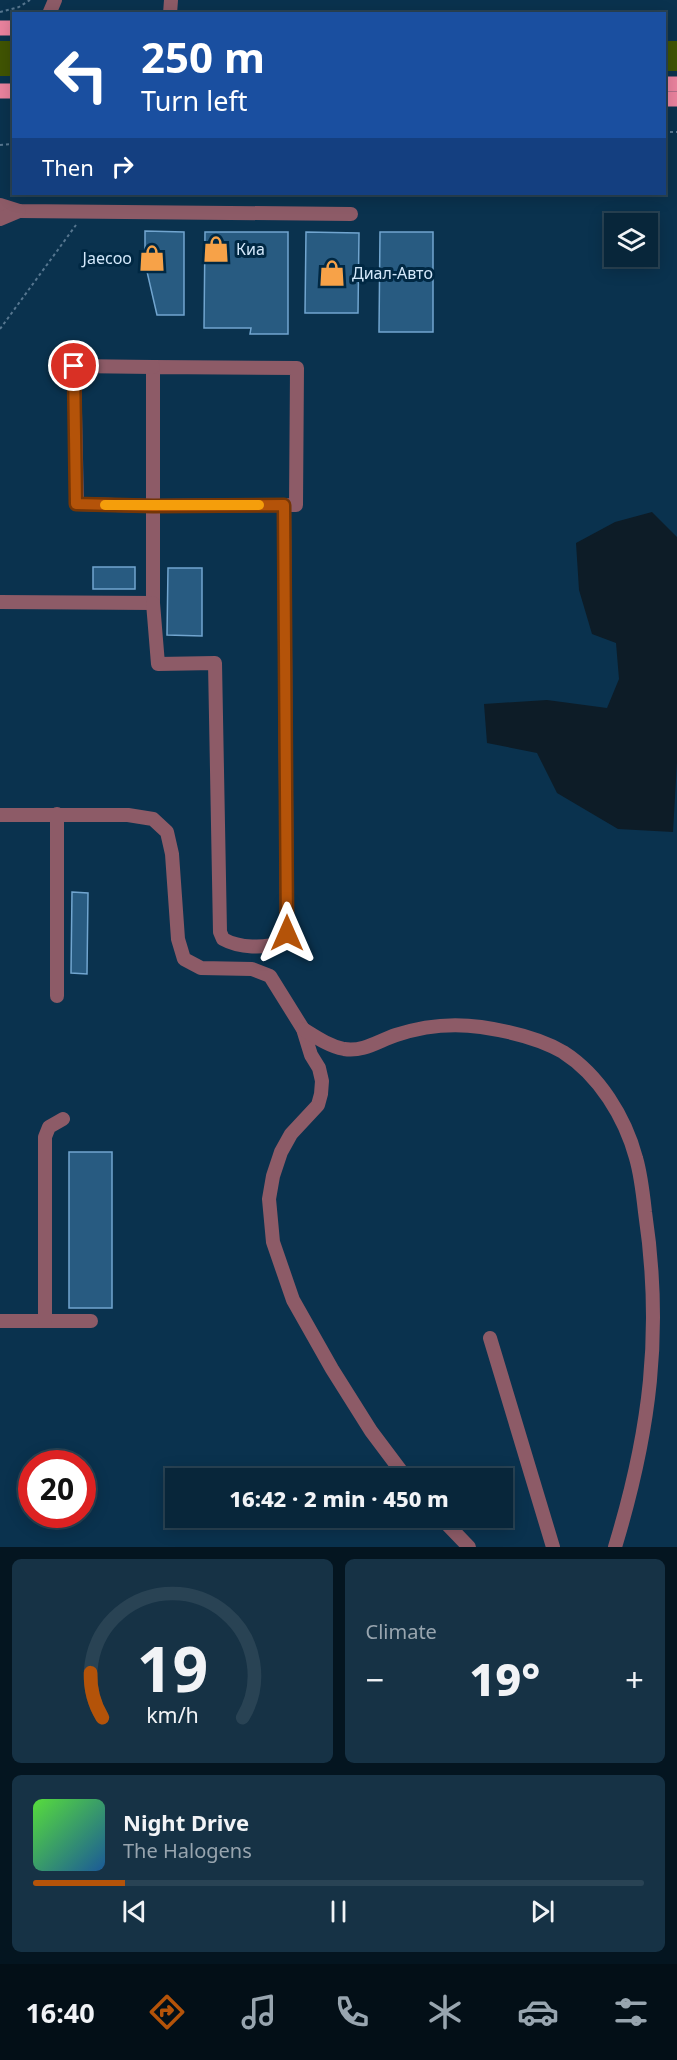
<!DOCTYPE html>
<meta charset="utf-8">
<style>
body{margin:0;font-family:"Noto Sans",sans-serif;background:#163245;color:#f1f3f6;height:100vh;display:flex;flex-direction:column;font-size:22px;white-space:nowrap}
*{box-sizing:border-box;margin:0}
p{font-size:20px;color:#98a5af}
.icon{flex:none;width:33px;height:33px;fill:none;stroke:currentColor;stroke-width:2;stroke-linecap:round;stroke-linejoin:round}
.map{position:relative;height:1547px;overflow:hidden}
.panel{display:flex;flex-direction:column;gap:12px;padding:12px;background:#041520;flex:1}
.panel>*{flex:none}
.top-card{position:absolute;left:12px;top:12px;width:654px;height:183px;border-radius:0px;box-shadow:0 3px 15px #0003,0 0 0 2px #294354;background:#1a4fa0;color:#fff;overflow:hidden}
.fabs{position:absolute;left:604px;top:213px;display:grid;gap:12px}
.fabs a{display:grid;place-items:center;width:54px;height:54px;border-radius:0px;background:#08263a;box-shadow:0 3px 15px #0003,0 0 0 2px #294354;font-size:30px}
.speed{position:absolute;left:18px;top:1450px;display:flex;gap:12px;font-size:30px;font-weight:700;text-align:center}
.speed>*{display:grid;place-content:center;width:78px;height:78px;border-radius:50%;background:#08263a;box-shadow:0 3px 15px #0003,0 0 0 2px #294354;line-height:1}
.speed .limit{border:9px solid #d22;background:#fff;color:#111}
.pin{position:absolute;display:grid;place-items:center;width:51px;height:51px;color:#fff;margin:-26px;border:3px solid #fff;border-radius:50%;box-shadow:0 2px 6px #0007}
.me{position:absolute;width:66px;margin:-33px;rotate:0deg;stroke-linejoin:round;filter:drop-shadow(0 0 4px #0008)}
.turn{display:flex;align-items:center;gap:21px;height:126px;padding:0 30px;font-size:27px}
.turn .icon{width:78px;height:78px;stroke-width:2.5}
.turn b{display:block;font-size:42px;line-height:51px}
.then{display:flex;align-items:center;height:57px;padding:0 30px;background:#0003;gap:12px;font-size:22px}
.big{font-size:45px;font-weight:800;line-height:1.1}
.panel .tile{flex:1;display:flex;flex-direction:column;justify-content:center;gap:9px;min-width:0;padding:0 21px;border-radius:9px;background:#163245}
.panel .dial{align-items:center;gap:0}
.dial svg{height:156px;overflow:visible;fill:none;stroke:#294354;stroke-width:7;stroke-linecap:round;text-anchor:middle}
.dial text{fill:#f1f3f6;stroke:none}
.song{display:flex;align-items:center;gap:18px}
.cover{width:72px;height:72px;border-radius:9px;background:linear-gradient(135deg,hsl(110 70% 55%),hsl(210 70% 35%))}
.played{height:6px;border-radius:3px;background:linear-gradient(90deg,#b45309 15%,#294354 15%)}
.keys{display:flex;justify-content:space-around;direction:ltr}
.heat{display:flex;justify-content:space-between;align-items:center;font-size:33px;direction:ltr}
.panel .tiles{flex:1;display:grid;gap:12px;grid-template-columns:1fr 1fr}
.tile:last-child{grid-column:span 2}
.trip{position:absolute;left:165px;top:1468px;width:348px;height:60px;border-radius:0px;background:#08263a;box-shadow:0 3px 15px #0003,0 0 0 2px #294354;font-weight:800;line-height:60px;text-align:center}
.menu{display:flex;height:96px;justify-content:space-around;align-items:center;background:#030f17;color:#98a5af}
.menu .icon{width:42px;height:42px}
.menu .current{color:#b45309}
.menu b{font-size:27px;color:#f1f3f6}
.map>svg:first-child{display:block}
</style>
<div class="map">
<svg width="677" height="1547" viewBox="0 0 677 1547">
<rect width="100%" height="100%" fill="#0a324e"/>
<g fill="#405403">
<rect x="0" y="41" width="13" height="35"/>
<rect x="665" y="41" width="12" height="30"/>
</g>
<polygon fill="#0d1c27" points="652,512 677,537 677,762 673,832 618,829 557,793 537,753 487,743 484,704 547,700 607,708 619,679 616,643 592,634 579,590 576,543 615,522"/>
<g fill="#285b81" stroke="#71a5cf" stroke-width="1.5">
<polygon points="145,231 184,232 184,315 157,315 145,263"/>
<polygon points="205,232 288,232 288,334 250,334 251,328 204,328"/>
<polygon points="306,232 359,233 358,313 305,313"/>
<polygon points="380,232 433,232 433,332 379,332"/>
<rect x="93" y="567" width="42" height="22"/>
<polygon points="168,568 202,568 202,636 167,635"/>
<polygon points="72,892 88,893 87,974 71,973"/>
<rect x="69" y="1152" width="43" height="156"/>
</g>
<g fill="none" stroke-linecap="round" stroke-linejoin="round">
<g stroke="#577790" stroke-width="2" stroke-dasharray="3 3" stroke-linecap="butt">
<polyline points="0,12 19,7 30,0"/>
<polyline points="664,132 677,132"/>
<polyline points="0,145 14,144"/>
<polyline points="0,329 76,225"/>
</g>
<g stroke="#8d5b67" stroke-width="14">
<polyline points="49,14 55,0"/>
<polyline points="170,14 171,0"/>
<polyline points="0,205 19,211 351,214"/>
<polyline points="0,219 19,211"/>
<polygon points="153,367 297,368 296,505 153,506"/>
<polyline points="0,602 153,603 153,506 77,504 74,366 153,367"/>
<path d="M153,603L158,664L215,663L220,932L223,939C239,948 265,949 282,942L287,933L284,505"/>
<polyline points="57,814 57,996"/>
<polyline points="0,815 128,815 153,819 167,832 172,854 178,939 184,959 201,968 252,969 270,976 303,1029 311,1055 319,1068 322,1081 321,1094 318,1105 291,1134 281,1152 273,1176 269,1199 273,1242 293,1300 332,1369 371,1431 407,1479"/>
<path d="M303,1029C316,1037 329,1046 344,1049C364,1052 378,1041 396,1035C423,1026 453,1023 481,1027C508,1031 539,1038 563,1052C599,1075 625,1117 636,1158C641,1175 643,1194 645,1212C663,1332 650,1432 615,1547"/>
<polyline points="0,1321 91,1321"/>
<polyline points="45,1321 45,1137 49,1127 63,1119"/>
<polyline points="490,1338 553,1547"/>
<polyline points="441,1518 469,1547"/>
</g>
<g stroke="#ea839e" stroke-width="15">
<polyline points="0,28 14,28"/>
<polyline points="664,84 677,84"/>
<polyline points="0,91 14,91"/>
<polyline points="664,99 677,99"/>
</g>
</g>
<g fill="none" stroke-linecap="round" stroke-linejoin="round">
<defs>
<polyline id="route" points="74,366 76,504 153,506 284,505 287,933"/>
</defs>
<use href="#route" stroke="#753606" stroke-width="15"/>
<use href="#route" stroke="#b45309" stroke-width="10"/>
<polyline stroke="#f59e0b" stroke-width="10" points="105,505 259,505"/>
</g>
<defs>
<symbol id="shop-bare" viewBox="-9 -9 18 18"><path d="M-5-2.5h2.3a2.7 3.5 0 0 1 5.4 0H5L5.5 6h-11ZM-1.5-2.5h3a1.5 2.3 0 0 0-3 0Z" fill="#f7a248" stroke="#002843" stroke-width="2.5" paint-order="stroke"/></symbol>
</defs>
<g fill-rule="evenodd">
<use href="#shop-bare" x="197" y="230" width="38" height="38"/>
<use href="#shop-bare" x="133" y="239" width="38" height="38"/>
<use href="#shop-bare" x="313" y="254" width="38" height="38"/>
</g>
<g text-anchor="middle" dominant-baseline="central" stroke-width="6" stroke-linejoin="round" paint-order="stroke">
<g font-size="16" fill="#d4e9fb" stroke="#002843" text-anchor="start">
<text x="236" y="249">Киа</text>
<text x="132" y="258" text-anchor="end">Jaecoo</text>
<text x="352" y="273">Диал-Авто</text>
</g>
</g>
</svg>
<div class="fabs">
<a><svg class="icon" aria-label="layers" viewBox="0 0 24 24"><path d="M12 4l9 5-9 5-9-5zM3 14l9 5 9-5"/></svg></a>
</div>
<div class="speed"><div class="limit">20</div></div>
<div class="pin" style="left:74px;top:366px;background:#d93025"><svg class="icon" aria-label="arrive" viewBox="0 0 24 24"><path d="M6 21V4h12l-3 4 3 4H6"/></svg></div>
<svg class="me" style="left:287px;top:933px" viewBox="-20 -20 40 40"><path d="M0-17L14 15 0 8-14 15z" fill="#b45309" stroke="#fff" stroke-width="4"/></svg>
<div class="trip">16:42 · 2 min · 450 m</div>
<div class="top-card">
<div class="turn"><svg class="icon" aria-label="left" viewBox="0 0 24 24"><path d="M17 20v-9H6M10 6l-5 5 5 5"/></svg><div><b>250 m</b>Turn left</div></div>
<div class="then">Then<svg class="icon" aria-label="right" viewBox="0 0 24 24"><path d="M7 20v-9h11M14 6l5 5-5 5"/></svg></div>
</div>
</div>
<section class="panel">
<div class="tiles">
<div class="tile dial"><svg viewBox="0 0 100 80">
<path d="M14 69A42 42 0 1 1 86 69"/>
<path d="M14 69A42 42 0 0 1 8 46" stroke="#b45309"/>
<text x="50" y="56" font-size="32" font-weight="700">19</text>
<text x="50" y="72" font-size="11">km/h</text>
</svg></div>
<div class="tile"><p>Climate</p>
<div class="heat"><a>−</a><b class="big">19°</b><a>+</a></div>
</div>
<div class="tile">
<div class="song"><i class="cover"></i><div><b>Night Drive</b><p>The Halogens</p></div></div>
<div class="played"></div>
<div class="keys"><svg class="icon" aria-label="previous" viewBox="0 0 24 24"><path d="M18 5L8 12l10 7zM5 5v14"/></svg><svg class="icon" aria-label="pause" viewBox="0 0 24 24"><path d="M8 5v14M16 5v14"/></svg><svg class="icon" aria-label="next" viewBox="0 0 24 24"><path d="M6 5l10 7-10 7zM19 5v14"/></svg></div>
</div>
</div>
</section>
<nav class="menu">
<b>16:40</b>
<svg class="icon current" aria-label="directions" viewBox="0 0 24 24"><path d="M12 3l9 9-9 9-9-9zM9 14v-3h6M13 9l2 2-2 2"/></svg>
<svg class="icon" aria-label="music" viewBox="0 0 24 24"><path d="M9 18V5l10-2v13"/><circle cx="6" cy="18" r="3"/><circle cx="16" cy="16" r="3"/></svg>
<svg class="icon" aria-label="phone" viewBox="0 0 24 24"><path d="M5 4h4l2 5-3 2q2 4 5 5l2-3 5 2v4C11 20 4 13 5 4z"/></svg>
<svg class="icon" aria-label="climate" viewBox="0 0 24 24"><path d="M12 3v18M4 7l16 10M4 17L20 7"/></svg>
<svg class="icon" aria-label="car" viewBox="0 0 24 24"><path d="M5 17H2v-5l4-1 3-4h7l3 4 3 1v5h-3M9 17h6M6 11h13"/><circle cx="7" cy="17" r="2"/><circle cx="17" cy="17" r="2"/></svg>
<svg class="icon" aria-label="filters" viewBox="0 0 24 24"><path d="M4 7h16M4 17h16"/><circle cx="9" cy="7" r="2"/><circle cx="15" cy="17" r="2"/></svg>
</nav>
